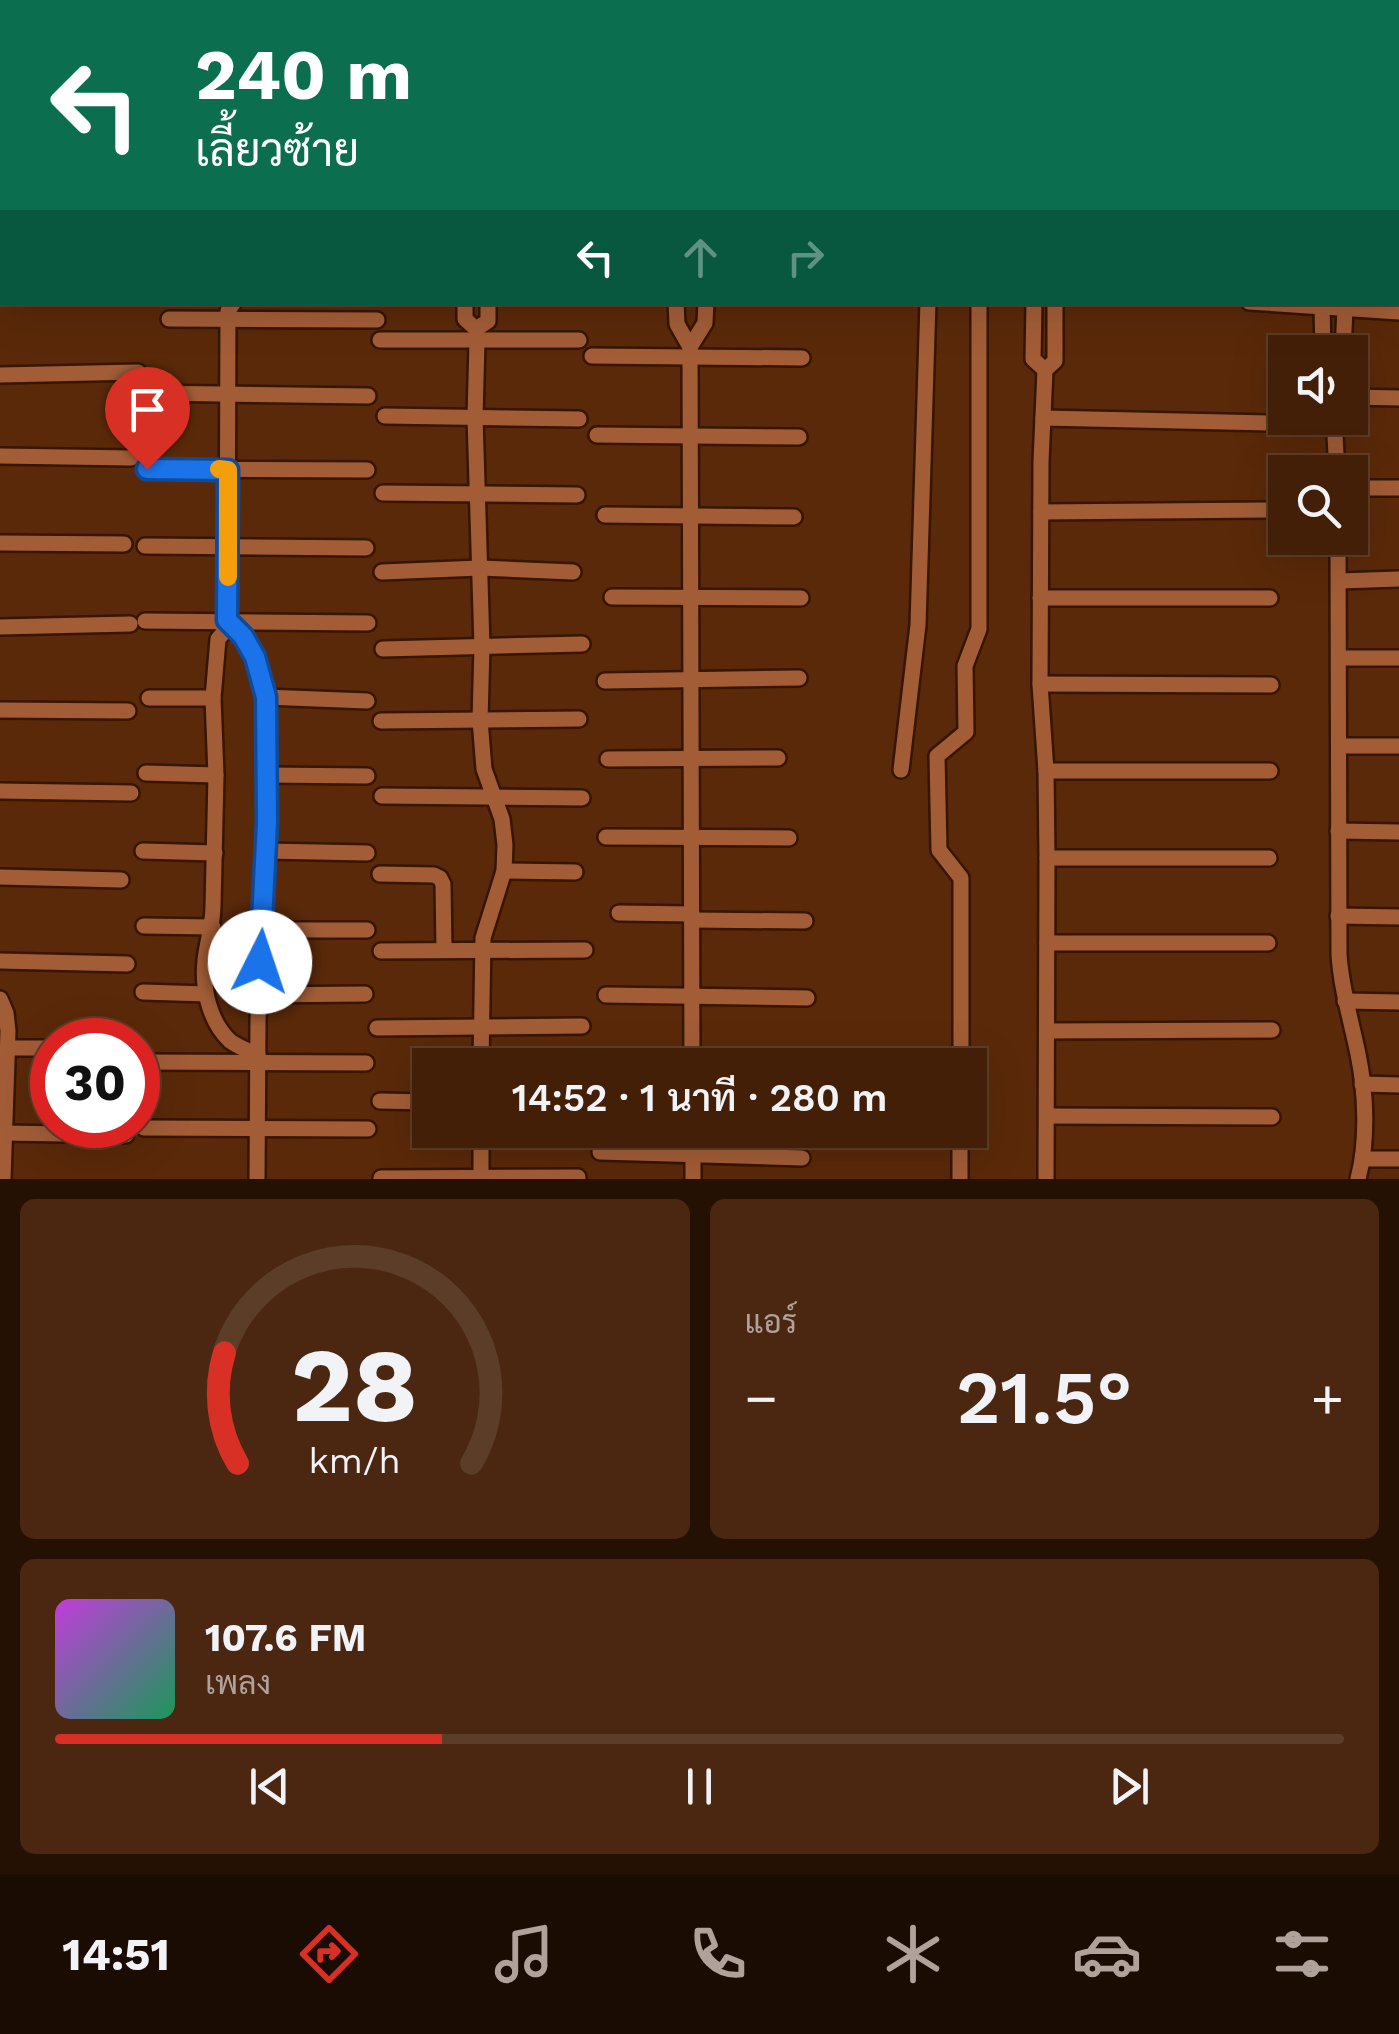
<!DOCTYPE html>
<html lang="th">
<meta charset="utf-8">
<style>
body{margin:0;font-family:"Work Sans",Sarabun,sans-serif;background:#4b2711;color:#f1f3f6;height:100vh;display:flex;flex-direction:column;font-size:38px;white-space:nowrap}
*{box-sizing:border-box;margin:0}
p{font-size:32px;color:#afa29b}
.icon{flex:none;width:55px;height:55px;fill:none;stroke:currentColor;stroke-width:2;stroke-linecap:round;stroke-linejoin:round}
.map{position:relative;height:1179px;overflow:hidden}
.details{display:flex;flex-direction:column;gap:20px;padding:20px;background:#251104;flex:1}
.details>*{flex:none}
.top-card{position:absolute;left:0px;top:0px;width:1400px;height:305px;box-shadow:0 10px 40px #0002,0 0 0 2px #5c3d28;background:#0b6e4f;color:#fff;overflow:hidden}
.buttons{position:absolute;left:1268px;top:335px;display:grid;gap:20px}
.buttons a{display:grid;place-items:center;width:100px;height:100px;border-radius:0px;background:#441f07;box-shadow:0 10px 40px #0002,0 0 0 2px #5c3d28;font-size:50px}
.speed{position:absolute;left:30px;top:1018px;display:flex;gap:20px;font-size:50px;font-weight:700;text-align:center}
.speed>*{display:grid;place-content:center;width:130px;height:130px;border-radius:50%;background:#441f07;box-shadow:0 10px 40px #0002,0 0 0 2px #5c3d28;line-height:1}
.speed .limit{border:15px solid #d22;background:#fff;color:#111}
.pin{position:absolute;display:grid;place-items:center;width:85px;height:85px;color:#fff;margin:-102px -42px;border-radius:50% 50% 50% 0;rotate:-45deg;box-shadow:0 0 10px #0007}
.pin .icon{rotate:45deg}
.me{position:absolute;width:110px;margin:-55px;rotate:4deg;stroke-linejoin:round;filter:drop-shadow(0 0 8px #0008)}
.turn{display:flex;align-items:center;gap:35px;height:210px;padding:0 30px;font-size:45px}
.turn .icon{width:130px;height:130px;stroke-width:2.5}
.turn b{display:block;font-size:70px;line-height:85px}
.lanes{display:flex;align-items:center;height:95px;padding:0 30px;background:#0003;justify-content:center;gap:50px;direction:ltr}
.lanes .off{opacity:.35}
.big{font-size:75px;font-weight:600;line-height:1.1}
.details .tile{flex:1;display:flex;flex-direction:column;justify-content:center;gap:15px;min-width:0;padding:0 35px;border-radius:15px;background:#4b2711}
.details .dial{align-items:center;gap:0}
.dial svg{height:260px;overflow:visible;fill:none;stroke:#5c3d28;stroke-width:7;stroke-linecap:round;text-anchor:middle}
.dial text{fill:#f1f3f6;stroke:none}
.song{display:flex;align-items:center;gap:30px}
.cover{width:120px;height:120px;border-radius:15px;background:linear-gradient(135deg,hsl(290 70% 55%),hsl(150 70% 35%))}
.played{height:10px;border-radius:5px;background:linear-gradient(90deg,#d93025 30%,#5c3d28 30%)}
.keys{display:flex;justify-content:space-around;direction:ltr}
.heat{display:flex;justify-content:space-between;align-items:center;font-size:55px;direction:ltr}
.details .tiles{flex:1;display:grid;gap:20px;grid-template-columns:1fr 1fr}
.tile:last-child{grid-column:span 2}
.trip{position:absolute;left:412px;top:1048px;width:575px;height:100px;border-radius:0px;background:#441f07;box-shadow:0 10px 40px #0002,0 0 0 2px #5c3d28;font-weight:600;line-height:100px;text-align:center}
.menu{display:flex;height:160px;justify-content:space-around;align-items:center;background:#1b0c03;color:#afa29b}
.menu .icon{width:70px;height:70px}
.menu .on{color:#d93025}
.menu b{font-size:45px;color:#f1f3f6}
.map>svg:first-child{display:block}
</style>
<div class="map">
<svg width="1399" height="1179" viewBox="0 0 1399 1179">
<rect width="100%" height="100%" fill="#5a2909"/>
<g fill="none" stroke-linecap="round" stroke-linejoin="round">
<defs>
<g id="minor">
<polyline points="394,0 394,2"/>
<polyline points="691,0 691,2"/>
<polyline points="915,0 915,2"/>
<polyline points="928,0 928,2"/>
<polyline points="971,0 971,2"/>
<polyline points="495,2 495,0"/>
<polyline points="1203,2 1203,0"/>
<polyline points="1398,72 1399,72"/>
<polyline points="1398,149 1399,149"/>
<polyline points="1398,224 1399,224"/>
<polyline points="0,231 2,231"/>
<polyline points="0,284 2,284"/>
<path d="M234,302L228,311L227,620L231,624L218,639L213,698L216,775L213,906C213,925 207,942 205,960C202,988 209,1021 230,1041C238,1047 249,1051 258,1055"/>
<polyline points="465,302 465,319 476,329 477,342 475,417 482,646 480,720 484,769 502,819 505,845 504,871 483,938 481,1065"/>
<polyline points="676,302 677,324 690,347 692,1065"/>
<polyline points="1034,302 1033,359 1045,370"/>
<polyline points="1249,302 1399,312"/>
<polyline points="1322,306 1323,352"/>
<polyline points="169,319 377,320"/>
<polyline points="476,329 488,321 488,302"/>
<polyline points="380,340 579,340"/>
<polyline points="690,347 705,323 706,302"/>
<polyline points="1343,352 1345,308"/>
<polyline points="592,356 802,358"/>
<polyline points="0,375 138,372"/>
<polyline points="148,393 368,396"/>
<polyline points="1350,397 1399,398"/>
<polyline points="385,416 579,419"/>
<polyline points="1043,418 1270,423"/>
<polyline points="1334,418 1337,472"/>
<polyline points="597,435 799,437"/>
<polyline points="0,456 131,458"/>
<polyline points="147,469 367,470"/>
<polyline points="1350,488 1399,488"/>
<polyline points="383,493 577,495"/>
<polyline points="1041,512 1265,510"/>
<polyline points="605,515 794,517"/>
<path d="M1338,538L1339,954C1341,988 1351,1020 1358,1054C1366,1093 1368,1141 1358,1179"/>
<polyline points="0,543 124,544"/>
<polyline points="145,546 366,548"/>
<polyline points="382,572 480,568 573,572"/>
<polyline points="1339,581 1399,579"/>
<polyline points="612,597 801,598"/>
<polyline points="1040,598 1270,598"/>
<polyline points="145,621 368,623"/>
<polyline points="231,624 243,636 255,657 265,697 267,730 267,822 258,1020 257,1179"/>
<polyline points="0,627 130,624"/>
<polyline points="383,649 582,644"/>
<polyline points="1339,658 1399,658"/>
<polyline points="605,681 799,678"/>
<polyline points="1040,684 1271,685"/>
<polyline points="265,697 367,701"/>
<polyline points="149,698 213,698"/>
<polyline points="0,710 128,711"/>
<polyline points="381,721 579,719"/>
<polyline points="1340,746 1399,746"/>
<polyline points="608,759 778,758"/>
<polyline points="901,770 918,625 928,302"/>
<polyline points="1046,771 1270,771"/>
<polyline points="146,773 216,775"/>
<polyline points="267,775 367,776"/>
<polyline points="0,791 131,793"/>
<polyline points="382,796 582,798"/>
<polyline points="1338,831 1399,832"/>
<polyline points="606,837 789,838"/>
<polyline points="143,851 215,853"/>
<polyline points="266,851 367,853"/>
<polyline points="1047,858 1269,858"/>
<polyline points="504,871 575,872"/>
<polyline points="380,874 434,875 440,878 443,884 444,950"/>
<polyline points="0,877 121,880"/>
<polyline points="619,913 692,914"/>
<polyline points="1338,916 1399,917"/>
<polyline points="692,920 805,921"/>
<polyline points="144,926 213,927"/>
<polyline points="262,930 367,930"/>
<polyline points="1047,943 1268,943"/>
<polyline points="381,951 585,950"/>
<polyline points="0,961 127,964"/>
<polyline points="143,992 206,994"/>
<polyline points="259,995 365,994"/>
<polyline points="606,995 807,998"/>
<polyline points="0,999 6,1013 8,1031 3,1179"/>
<polyline points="1345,1001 1399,1002"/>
<polyline points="377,1028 582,1026"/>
<polyline points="1047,1031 1272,1030"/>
<polyline points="8,1048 52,1048"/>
<polyline points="144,1062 366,1063"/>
<polyline points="961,1065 961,878 939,850 937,756 966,732 965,666 979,629 979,302"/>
<polyline points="1362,1084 1399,1085"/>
<polyline points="380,1101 430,1102"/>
<polyline points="1047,1116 1272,1117"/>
<polyline points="144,1128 368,1129"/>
<polyline points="481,1130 481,1179"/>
<polyline points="693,1130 693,1179"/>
<polyline points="3,1133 126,1135"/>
<polyline points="600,1152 802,1158"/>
<polyline points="1363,1159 1399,1159"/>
<polyline points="381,1178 578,1177"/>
<polyline points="960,1179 960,1130"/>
<polyline points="1046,1179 1047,858 1046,771 1040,684 1041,462 1045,370 1055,361 1055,302"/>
</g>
</defs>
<use href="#minor" stroke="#371501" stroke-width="20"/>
<use href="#minor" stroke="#a25d37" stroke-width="15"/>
</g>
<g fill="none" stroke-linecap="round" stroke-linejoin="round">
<defs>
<polyline id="route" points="147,469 228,470 227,620 243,636 255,657 266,697 267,822 260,962"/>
</defs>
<use href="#route" stroke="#114b97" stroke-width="25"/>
<use href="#route" stroke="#1a73e8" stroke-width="18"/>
<polyline stroke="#f59e0b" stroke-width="18" points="219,469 228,470 228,577"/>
</g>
</svg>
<div class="buttons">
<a><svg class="icon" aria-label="sound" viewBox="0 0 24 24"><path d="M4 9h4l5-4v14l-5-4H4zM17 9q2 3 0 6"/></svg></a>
<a><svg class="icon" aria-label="search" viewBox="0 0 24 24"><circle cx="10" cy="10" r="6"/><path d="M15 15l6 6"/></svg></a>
</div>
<div class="speed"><div class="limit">30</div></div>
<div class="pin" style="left:147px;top:469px;background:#d93025"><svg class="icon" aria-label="arrive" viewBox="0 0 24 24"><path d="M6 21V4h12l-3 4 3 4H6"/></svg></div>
<svg class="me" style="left:260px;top:962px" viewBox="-20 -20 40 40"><circle r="19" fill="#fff"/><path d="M0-13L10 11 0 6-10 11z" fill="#1a73e8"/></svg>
<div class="trip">14:52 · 1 นาที · 280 m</div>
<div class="top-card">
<div class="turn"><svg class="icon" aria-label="left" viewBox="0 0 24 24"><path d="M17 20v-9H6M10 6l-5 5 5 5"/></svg><div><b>240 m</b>เลี้ยวซ้าย</div></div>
<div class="lanes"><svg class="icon" aria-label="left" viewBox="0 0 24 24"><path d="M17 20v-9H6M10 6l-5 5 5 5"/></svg><svg class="icon off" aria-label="ahead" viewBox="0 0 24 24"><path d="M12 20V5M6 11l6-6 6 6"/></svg><svg class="icon off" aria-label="right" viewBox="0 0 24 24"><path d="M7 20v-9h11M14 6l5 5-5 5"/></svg></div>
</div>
</div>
<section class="details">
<div class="tiles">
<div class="tile dial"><svg viewBox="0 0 100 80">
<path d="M14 69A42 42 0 1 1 86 69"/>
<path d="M14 69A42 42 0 0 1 10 35" stroke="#d93025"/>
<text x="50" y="56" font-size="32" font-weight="700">28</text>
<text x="50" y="72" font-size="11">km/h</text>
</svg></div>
<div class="tile"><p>แอร์</p>
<div class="heat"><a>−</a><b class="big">21.5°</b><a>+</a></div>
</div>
<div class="tile">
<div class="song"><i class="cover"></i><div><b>107.6 FM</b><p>เพลง</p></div></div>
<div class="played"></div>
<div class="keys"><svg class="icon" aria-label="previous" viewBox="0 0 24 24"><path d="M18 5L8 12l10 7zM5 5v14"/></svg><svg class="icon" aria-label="pause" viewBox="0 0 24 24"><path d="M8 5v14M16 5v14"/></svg><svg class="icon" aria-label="next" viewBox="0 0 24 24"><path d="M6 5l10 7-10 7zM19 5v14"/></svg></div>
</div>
</div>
</section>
<nav class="menu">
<b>14:51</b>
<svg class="icon on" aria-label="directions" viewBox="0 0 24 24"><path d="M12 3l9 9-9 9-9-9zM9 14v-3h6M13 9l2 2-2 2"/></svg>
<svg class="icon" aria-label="music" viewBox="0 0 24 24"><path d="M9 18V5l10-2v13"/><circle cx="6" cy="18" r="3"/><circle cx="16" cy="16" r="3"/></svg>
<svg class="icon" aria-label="phone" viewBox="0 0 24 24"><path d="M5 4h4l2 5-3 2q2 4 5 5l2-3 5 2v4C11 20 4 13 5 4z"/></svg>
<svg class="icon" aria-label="climate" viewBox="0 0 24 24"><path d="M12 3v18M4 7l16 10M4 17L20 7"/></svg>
<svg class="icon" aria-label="car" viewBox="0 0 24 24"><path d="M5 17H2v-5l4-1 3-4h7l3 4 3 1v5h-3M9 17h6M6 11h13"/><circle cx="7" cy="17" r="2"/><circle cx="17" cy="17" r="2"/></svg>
<svg class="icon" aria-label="filters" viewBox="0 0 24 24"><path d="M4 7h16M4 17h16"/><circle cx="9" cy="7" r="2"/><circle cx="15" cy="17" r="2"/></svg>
</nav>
